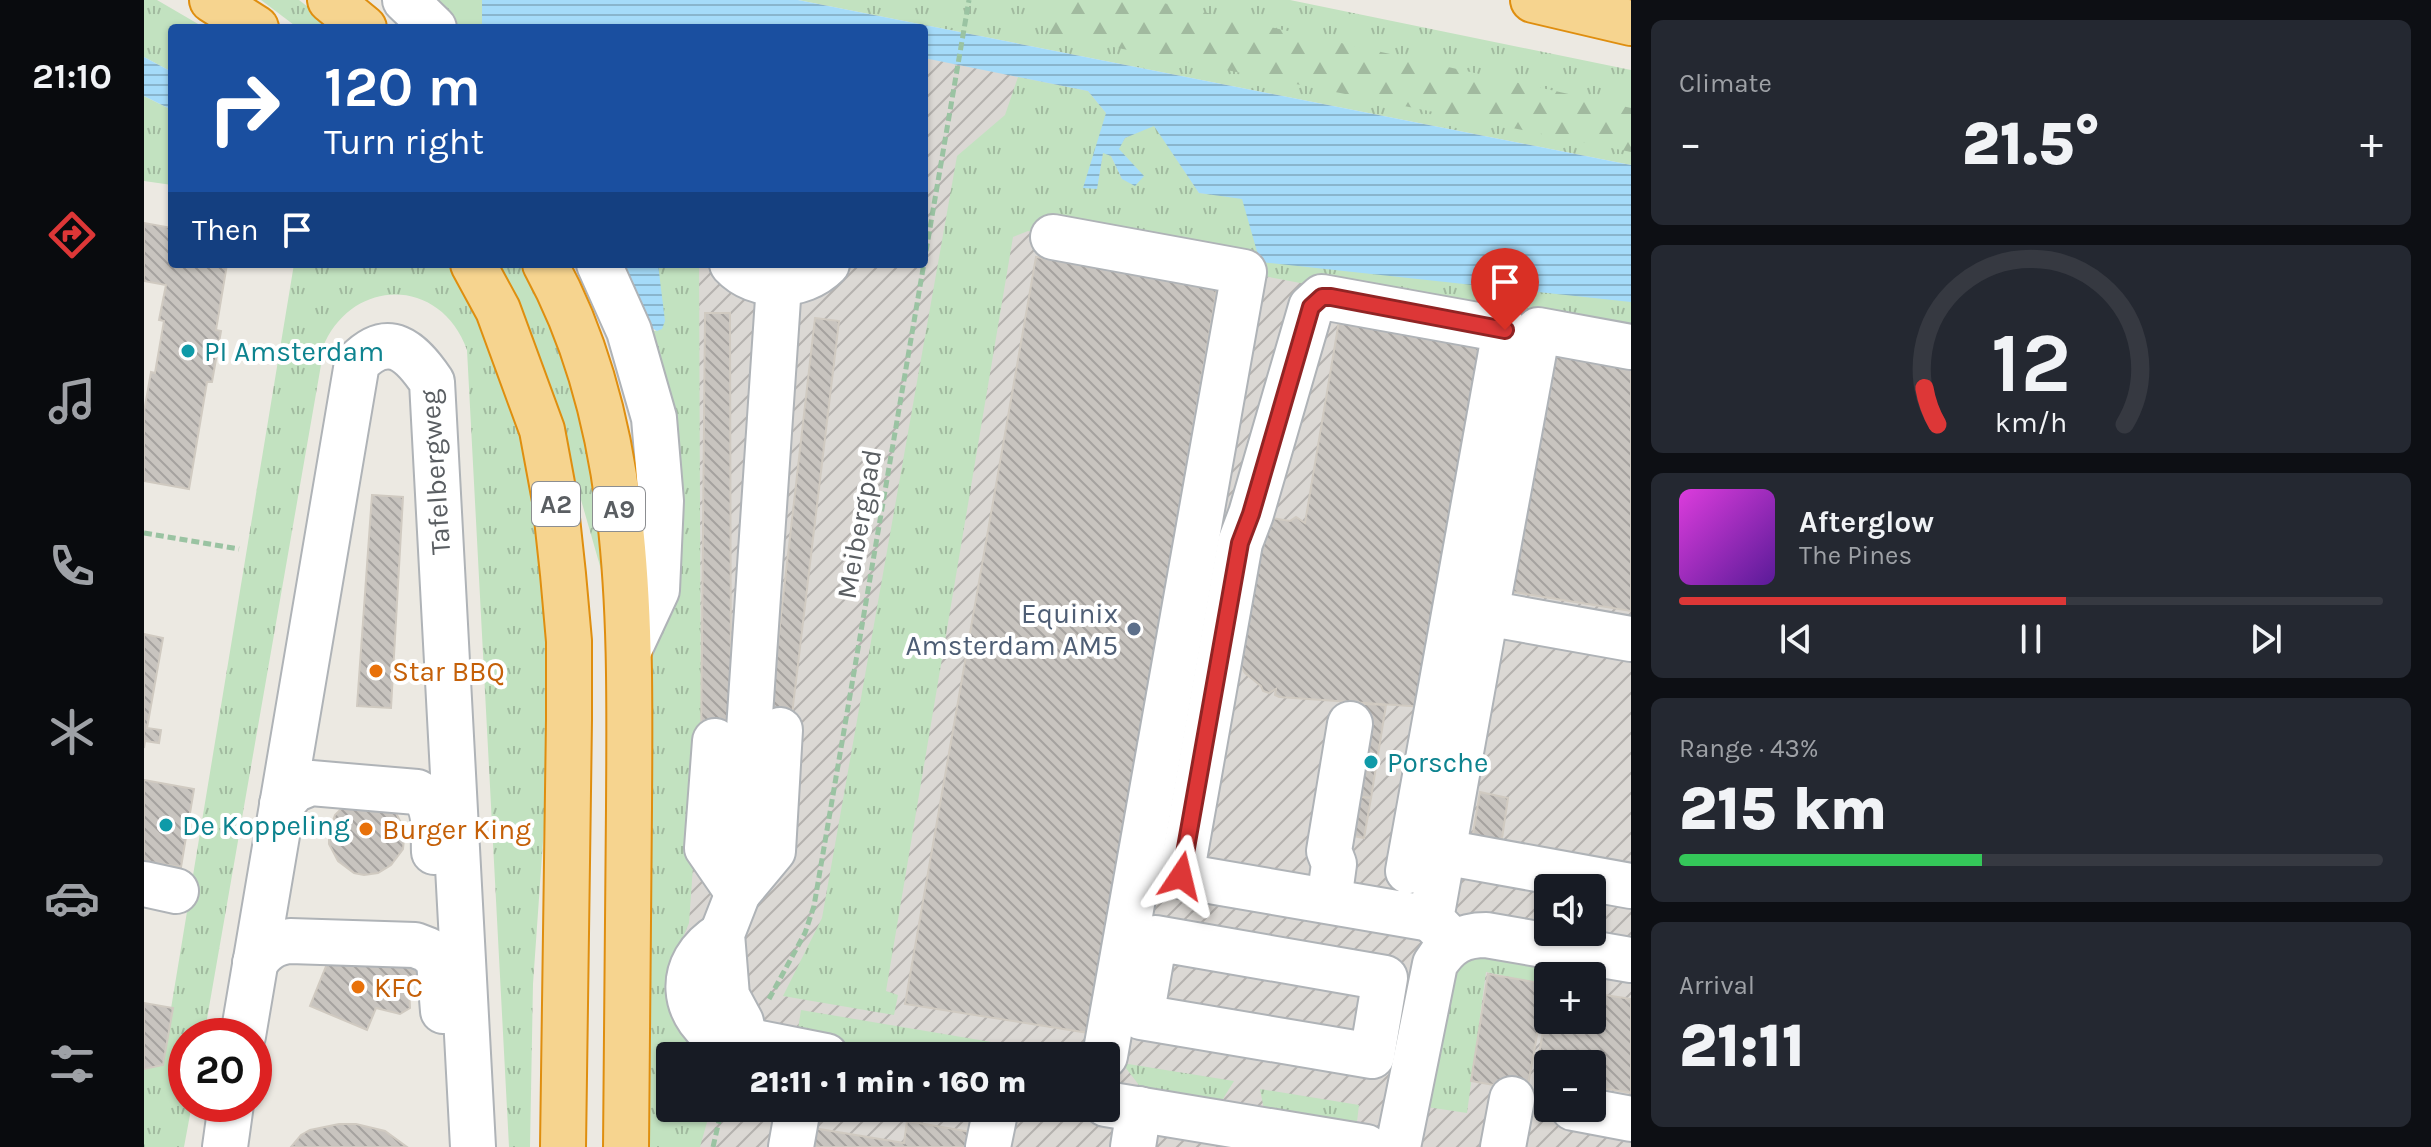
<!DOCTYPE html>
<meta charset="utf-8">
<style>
body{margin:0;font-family:Karla,sans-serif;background:#242831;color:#f1f3f6;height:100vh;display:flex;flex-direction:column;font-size:30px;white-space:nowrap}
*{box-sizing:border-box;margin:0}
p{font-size:26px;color:#9ea1a6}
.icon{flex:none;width:44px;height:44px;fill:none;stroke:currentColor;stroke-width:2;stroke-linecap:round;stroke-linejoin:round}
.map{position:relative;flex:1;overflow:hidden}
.sheet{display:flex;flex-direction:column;gap:20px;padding:20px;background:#0d0f14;width:800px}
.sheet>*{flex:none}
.top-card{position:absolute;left:24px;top:24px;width:760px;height:244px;border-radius:8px;box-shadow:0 2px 6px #0004;background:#1a4fa0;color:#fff;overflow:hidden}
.fabs{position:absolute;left:1390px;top:874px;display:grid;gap:16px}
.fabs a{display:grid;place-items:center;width:72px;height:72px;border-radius:8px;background:#171b24;box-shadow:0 2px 6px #0004;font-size:40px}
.speed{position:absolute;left:24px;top:1018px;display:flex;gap:16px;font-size:40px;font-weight:700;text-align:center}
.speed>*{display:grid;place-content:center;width:104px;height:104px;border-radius:50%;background:#171b24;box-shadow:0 2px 6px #0004;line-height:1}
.speed .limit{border:12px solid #d22;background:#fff;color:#111}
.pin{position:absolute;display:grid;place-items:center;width:68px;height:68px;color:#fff;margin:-82px -34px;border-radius:50% 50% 50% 0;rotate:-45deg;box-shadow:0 0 8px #0007}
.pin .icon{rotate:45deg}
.me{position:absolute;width:88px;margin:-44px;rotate:10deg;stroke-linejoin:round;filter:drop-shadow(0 0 6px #0008)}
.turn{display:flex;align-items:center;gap:28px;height:168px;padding:0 24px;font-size:36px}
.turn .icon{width:104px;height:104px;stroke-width:2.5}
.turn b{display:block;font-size:56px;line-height:68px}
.then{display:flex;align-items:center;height:76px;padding:0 24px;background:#0003;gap:16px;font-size:30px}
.big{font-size:60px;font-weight:800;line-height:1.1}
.sheet .tile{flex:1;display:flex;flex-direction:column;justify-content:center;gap:12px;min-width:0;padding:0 28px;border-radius:12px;background:#242831}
.sheet .dial{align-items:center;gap:0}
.dial svg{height:208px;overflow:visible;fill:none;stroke:#363941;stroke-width:7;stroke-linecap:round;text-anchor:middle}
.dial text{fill:#f1f3f6;stroke:none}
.song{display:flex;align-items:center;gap:24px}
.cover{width:96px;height:96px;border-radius:12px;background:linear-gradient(135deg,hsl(300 70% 55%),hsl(270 70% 35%))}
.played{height:8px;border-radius:4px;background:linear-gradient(90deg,#dd3737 55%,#363941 55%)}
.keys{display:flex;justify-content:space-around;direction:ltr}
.heat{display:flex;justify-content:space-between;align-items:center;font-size:44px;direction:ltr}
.charge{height:12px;border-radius:6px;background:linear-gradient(90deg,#34c759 43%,#363941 0)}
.trip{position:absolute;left:512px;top:1042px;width:464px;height:80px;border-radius:8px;background:#171b24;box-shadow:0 2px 6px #0004;font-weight:800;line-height:80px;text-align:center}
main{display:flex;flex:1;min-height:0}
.tab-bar{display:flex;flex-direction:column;width:144px;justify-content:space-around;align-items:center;background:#090b0e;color:#9ea1a6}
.tab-bar .icon{width:56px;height:56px}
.tab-bar .current{color:#dd3737}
.tab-bar b{font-size:36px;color:#f1f3f6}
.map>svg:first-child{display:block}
</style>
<main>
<nav class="tab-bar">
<b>21:10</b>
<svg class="icon current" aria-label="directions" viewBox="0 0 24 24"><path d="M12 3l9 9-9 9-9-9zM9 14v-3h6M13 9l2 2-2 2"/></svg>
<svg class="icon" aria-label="music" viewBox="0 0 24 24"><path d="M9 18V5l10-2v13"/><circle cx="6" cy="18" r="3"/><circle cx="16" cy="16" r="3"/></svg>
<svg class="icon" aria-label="phone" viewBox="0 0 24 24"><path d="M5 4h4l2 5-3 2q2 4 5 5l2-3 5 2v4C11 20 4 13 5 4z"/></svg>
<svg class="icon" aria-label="climate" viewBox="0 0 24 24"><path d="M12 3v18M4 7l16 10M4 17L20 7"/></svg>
<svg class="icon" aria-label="car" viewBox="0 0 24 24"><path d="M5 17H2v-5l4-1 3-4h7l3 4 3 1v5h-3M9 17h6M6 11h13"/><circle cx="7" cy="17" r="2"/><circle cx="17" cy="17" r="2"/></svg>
<svg class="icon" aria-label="filters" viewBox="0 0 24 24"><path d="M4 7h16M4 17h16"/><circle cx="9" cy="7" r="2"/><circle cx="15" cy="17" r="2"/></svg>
</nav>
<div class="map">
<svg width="1487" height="1147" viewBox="0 0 1487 1147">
<defs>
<pattern id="industrial-furrows" width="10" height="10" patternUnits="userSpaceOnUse" patternTransform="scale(2)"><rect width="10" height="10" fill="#dbd8d4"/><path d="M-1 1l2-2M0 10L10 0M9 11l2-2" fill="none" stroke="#b5b2af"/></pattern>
<pattern id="grass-tufts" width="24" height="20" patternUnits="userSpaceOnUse" patternTransform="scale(2)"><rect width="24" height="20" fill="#c2e2c0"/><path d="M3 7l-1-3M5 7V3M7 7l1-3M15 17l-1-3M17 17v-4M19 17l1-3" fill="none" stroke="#a1ba9f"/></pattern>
<pattern id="forest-firs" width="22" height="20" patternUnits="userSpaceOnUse" patternTransform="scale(2)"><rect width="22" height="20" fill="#c2e2c0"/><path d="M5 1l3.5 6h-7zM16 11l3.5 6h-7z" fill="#a1ba9f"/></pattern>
<pattern id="water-rules" width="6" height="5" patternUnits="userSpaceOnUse" patternTransform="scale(2)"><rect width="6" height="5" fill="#a5dbf9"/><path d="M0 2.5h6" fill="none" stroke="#89b5cd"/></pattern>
<pattern id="building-back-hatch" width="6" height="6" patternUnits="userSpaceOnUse" patternTransform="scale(2)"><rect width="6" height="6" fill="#c8c4bf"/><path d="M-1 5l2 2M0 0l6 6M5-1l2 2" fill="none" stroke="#a5a29f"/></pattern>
</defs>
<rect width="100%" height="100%" fill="#ece9e2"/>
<path fill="url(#industrial-furrows)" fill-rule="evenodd" d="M780,40L1487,206V1147H520L514,314L501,264H780ZM1404,888H1448V932H1404ZM1404,976H1448V1020H1404ZM526,1056H962V1108H526ZM1404,1064H1448V1108H1404Z"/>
<g fill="url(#grass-tufts)">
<polygon points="0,0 13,0 61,28 28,28 28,72 0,57"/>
<polygon points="117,0 155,0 191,28 154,28"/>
<polygon points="267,0 338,0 338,28 300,28"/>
<polygon points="654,0 1146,0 1487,70 1487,165"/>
<polygon points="874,77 944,91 962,113 953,188 959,152 967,156 978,179 999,176 974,149 981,138 1010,125 1055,193 1098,198 1487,302 1487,346 884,231 869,237 742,991 754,995 750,1015 639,996 678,918 813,156 861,115"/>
<polygon points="0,96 28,110 28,185 0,181"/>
<path d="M150,264H308L337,319L387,462L403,551L406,741L389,984L386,1147H365L323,350C298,279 213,276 181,342L60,1036H42V1104H48L40,1147H0V1068L18,1063Z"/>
<path d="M353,264H376C433,370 451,469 462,587L417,430Z"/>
<polygon points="478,264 506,327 510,331 515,330 512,264 555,264 557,753 545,923 532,954 581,1056 526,1056 526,1108 567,1108 556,1147 500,1147 506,614"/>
<polygon points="1338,952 1408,965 1403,985 1342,972 1323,1113 1283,1107 1305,987 1316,965"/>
<polygon points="657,1010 931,1056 778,1056 653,1036"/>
<polygon points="978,1063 1090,1081 1074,1107 1001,1093"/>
<polygon points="1116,1089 1215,1105 1212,1130 1121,1115"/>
</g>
<polygon fill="url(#forest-firs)" points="901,0 1006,0 1487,108 1487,152 905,34"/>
<g fill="url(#water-rules)">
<polygon points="338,0 654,0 1487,165 1487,302 1116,262 1098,199 1055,193 1010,126 981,138 975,149 1000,176 991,186 978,179 967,156 959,153 953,189 939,188 962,113 944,91 780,58 780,28 338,28"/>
<polygon points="0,57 28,72 28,110 0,96"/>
<polygon points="478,264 514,264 521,321 518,329 513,331 506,327"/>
</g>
<g fill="url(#building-back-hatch)" stroke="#d0cac1" stroke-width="2">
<polygon points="0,223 28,228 28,264 83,264 72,330 77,331 68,382 63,382 45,489 0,481 0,412 7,372 11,373 20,321 15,320 22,285 0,281"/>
<polygon points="892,257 1073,288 945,1033 761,1004"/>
<polygon points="561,313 586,313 587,727 557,753"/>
<polygon points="1196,315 1342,340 1280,707 1135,697 1131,695 1132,689 1125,693 1119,691 1117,686 1101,673 1092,658 1115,516 1146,521 1152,517 1161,523"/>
<polygon points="671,318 695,321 646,731 624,730"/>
<polygon points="1398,350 1487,365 1487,611 1357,590"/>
<polygon points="228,495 259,497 247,708 213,706"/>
<polygon points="0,634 19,638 3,728 17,730 15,743 1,741 0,748"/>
<polygon points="1199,703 1242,705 1227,798 1216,797 1227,727 1198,714"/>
<polygon points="0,780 50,789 37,867 0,861"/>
<polygon points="1336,792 1364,798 1357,845 1328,840"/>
<polygon points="1216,797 1227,798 1220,838 1209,836"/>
<polygon points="198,808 251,811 260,829 260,839 259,849 247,865 234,873 220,875 210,873 194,861 185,844 185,833 191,815"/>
<polygon points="189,949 275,967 273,977 265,984 266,1008 256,1014 232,1008 223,1030 166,1006"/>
<polygon points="1344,974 1402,984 1383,1091 1327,1081"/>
<polygon points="1448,993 1487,999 1487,1093 1448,1086 1448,1064 1404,1064 1404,1079 1391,1077 1404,1003 1404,1020 1448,1020"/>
<polygon points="0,1003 29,1008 19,1065 0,1069"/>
<polygon points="763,1121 833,1133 831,1147 666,1147 669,1128 760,1143"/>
<polygon points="195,1124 212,1124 241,1131 263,1147 147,1147 157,1135 166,1130"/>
</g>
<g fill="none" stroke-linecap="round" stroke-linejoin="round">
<defs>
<g id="minor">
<polyline points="261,0 290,28"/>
<polyline points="909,237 1100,272 961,1056"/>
<polyline points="455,264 485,331 510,418 517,501 513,590 486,648"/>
<path d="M588,264C612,290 658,289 683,264"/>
<polyline points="1342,613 1394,330 1487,347"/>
<polyline points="571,741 563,848 594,893 629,851 636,730"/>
<path d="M138,804L150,790L167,783L273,792C294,802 289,832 290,852"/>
<polyline points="1299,852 1487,886"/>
<polyline points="1264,871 1361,330 1178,297 1167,307 1107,514 1096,543 1037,876 1287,919"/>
<polyline points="0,884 32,891"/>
<polyline points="1185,901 1190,864 1185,851 1206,724"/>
<path d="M578,934C530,963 535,1018 583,1043L601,1040L682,1056"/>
<polygon points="1011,938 1241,978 1228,1056 997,1017"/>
<polyline points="1309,942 1287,919 1342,613 1487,639"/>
<path d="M111,963C120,949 130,943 146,941L271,945L284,950L295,961L299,1011"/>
<path d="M99,1036L213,363C245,330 267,351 288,382L329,1147"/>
<polyline points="601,1040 597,1022 583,996 578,934 594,893 635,284"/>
<polyline points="962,1104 1222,1147"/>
<polyline points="1429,1108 1487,1119"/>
<polyline points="81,1147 87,1104"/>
<polyline points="647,1147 654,1108"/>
<polyline points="844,1147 852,1108"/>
<polyline points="989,1147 995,1109"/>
<path d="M1254,1147L1291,964C1304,943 1318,935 1342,935L1487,960"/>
<polyline points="1359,1147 1368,1099"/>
</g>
<g id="highway">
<polyline points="68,0 112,28"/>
<polyline points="186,0 220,28"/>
<polyline points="1389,0 1487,23"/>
<polyline points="329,264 354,310 398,430 411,500 419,574 425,641 425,720 419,1147"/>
<path d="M401,264C491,428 486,626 485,808C484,921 483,1034 482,1147"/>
</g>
</defs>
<use href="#minor" stroke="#afb3b7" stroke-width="48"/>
<use href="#highway" stroke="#df8e0f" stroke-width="48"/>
<g stroke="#9ac3a2" stroke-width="5" stroke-dasharray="8 4" stroke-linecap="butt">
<polyline points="0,533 95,549"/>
<polyline points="625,999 661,933 670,906 825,0"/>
<polyline points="0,1147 1,1147"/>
<polyline points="569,1147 578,1108"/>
</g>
<use href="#minor" stroke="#fff" stroke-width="44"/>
<use href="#highway" stroke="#f6d48f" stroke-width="44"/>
</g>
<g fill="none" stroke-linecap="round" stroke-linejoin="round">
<defs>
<polyline id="route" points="1037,876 1096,543 1107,514 1167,307 1178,297 1187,297 1361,330"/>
</defs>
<use href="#route" stroke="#902424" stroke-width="20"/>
<use href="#route" stroke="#dd3737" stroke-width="14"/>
</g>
<g fill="#0f9aa8" stroke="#fff" stroke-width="3">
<circle cx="44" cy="351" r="8"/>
<circle cx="1227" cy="762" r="8"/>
<circle cx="22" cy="825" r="8"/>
</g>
<circle fill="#5c6f8a" stroke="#fff" stroke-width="3" cx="990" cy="629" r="8"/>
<g fill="#e8710a" stroke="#fff" stroke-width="3">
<circle cx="232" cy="671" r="8"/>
<circle cx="222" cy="829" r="8"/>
<circle cx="214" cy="987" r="8"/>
</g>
<g text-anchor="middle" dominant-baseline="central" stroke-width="8" stroke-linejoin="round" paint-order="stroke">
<g fill="#fff" stroke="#8c8e91" stroke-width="2">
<rect x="388" y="482" width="48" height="44" rx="6"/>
<rect x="449" y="487" width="52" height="44" rx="6"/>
</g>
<g font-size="26" font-weight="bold" fill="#5a5e62">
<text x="412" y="504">A2</text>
<text x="475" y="509">A9</text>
</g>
<g font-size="28" fill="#0d838f" stroke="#fff" text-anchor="start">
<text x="60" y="351">PI Amsterdam</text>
<text x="1243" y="762">Porsche</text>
<text x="38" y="825">De Koppeling</text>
</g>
<g font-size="28" fill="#5a5e62" stroke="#fff">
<text transform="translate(291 472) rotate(-94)">Tafelbergweg</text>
<text transform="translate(715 524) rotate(-80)">Meibergpad</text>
</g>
<g font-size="28" fill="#4e5e75" stroke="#fff" text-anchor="end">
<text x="974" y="613">Equinix<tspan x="974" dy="32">Amsterdam AM5</tspan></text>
</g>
<g font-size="28" fill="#c56008" stroke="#fff" text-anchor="start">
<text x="248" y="671">Star BBQ</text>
<text x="238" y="829">Burger King</text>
<text x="230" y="987">KFC</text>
</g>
</g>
</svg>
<div class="fabs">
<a><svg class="icon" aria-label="sound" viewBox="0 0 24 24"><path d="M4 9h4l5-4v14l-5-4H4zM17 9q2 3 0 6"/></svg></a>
<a>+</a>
<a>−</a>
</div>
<div class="speed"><div class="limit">20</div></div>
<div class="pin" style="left:1361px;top:330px;background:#d93025"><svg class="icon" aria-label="arrive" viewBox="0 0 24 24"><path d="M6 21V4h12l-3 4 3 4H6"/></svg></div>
<svg class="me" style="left:1037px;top:876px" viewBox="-20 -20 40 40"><path d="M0-17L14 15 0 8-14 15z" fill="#dd3737" stroke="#fff" stroke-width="4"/></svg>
<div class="trip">21:11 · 1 min · 160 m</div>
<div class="top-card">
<div class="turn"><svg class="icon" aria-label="right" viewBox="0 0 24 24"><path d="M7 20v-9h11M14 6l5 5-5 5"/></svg><div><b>120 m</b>Turn right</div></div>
<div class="then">Then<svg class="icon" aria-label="arrive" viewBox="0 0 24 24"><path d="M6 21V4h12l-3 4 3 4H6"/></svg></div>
</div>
</div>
<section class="sheet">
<div class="tile"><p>Climate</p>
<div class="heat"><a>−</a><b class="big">21.5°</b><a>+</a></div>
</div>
<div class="tile dial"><svg viewBox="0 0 100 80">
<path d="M14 69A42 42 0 1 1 86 69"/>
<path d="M14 69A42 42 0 0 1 9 55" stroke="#dd3737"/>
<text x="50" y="56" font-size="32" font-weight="700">12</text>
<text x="50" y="72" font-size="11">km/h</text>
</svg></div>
<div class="tile">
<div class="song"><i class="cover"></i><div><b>Afterglow</b><p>The Pines</p></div></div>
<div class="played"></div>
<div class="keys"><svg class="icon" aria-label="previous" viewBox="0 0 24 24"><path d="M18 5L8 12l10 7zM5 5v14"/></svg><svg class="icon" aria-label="pause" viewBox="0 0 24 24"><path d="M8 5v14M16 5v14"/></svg><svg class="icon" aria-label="next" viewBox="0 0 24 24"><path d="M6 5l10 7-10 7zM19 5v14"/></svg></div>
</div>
<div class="tile"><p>Range · 43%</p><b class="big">215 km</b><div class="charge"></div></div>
<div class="tile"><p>Arrival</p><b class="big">21:11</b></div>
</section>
</main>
